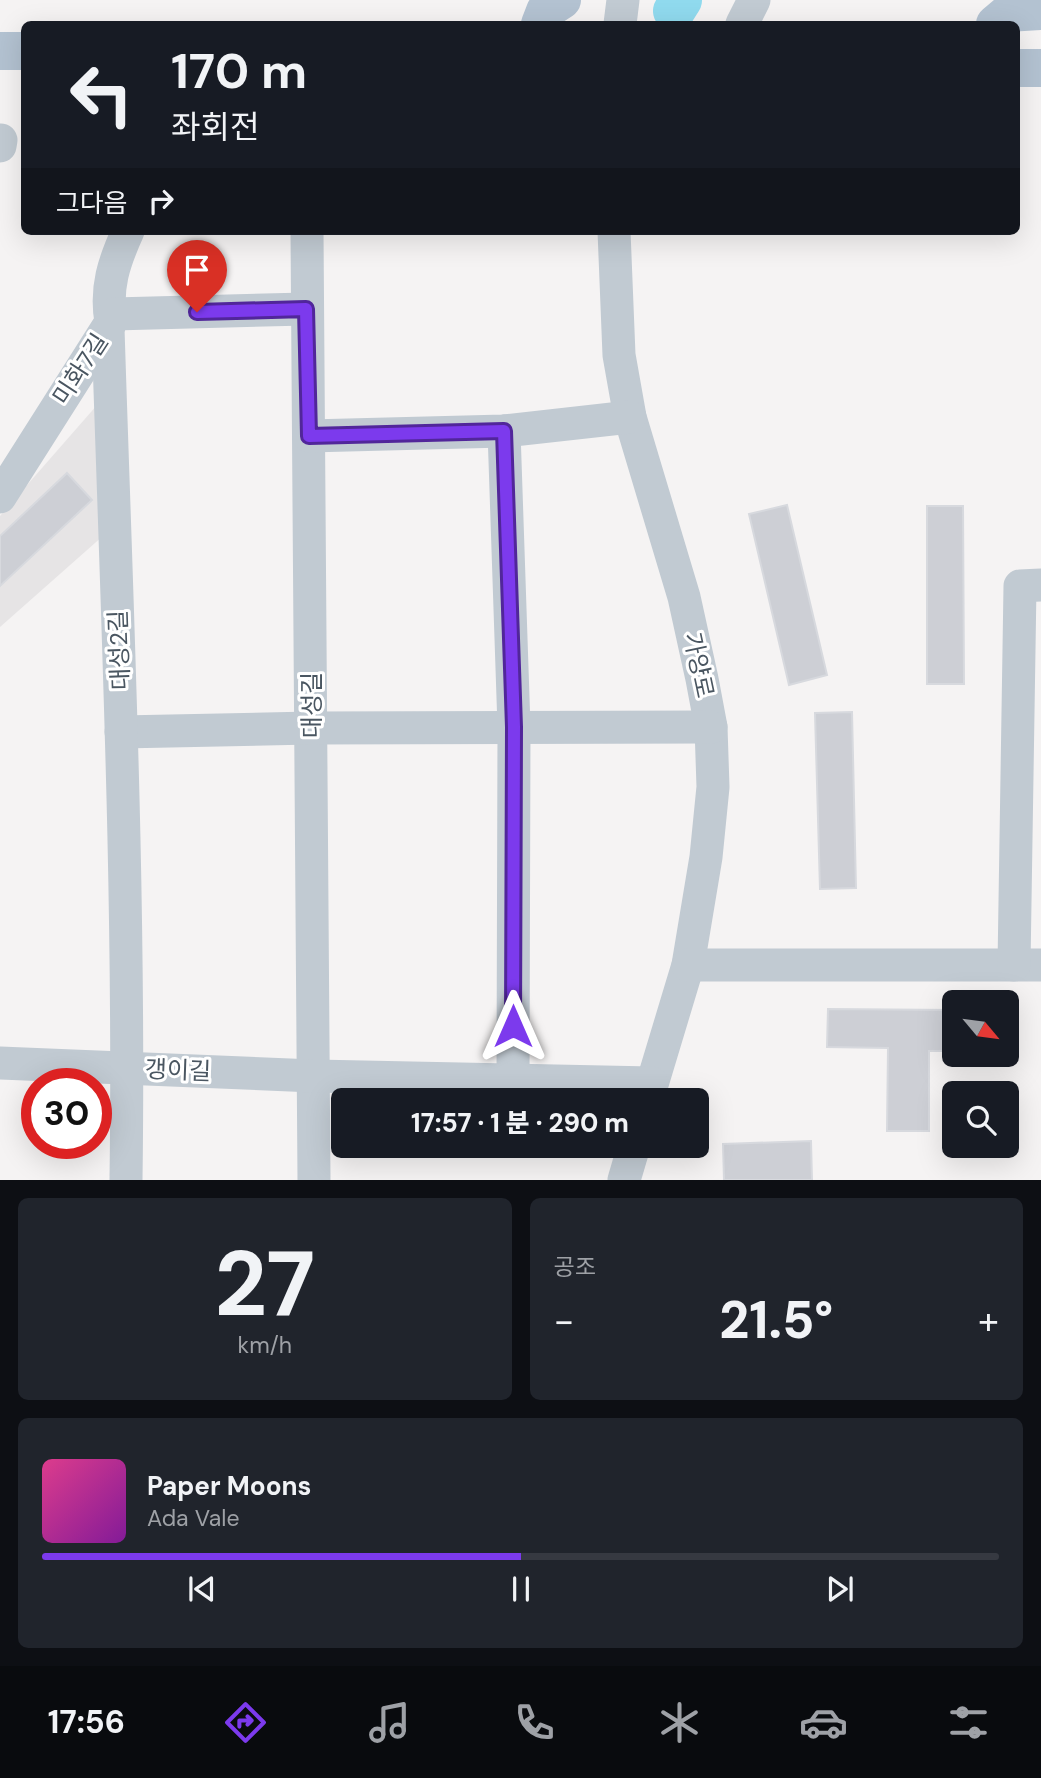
<!DOCTYPE html>
<html lang="ko">
<meta charset="utf-8">
<style>
body{margin:0;font-family:"DM Sans","Noto Sans KR",sans-serif;background:#20242c;color:#f1f3f6;height:100vh;display:flex;flex-direction:column;font-size:26px;white-space:nowrap}
*{box-sizing:border-box;margin:0}
p{font-size:23px;color:#9ea1a6}
.icon{flex:none;width:38px;height:38px;fill:none;stroke:currentColor;stroke-width:2;stroke-linecap:round;stroke-linejoin:round}
.map{position:relative;height:1180px;overflow:hidden}
.side{display:flex;flex-direction:column;gap:18px;padding:18px;background:#0d0f14;flex:1}
.side>*{flex:none}
.guide{position:absolute;left:21px;top:21px;width:999px;height:214px;border-radius:10px;box-shadow:0 7px 28px #0002;background:#171b24;color:#f1f3f6;overflow:hidden}
.needle{width:46px;rotate:119deg}
.controls{position:absolute;left:942px;top:990px;display:grid;gap:14px}
.controls a{display:grid;place-items:center;width:77px;height:77px;border-radius:10px;background:#171b24;box-shadow:0 7px 28px #0002;font-size:35px}
.speed{position:absolute;left:21px;top:1068px;display:flex;gap:14px;font-size:35px;font-weight:700;text-align:center}
.speed>*{display:grid;place-content:center;width:91px;height:91px;border-radius:50%;background:#171b24;box-shadow:0 7px 28px #0002;line-height:1}
.speed .limit{border:10px solid #d22;background:#fff;color:#111}
.pin{position:absolute;display:grid;place-items:center;width:60px;height:60px;color:#fff;margin:-72px -30px;border-radius:50% 50% 50% 0;rotate:-45deg;box-shadow:0 0 7px #0007}
.pin .icon{rotate:45deg}
.me{position:absolute;width:77px;margin:-38px;rotate:0deg;stroke-linejoin:round;filter:drop-shadow(0 0 5px #0008)}
.turn{display:flex;align-items:center;gap:24px;height:147px;padding:0 35px;font-size:32px}
.turn .icon{width:91px;height:91px;stroke-width:2.5}
.turn b{display:block;font-size:49px;line-height:60px}
.then{display:flex;align-items:center;height:66px;padding:0 35px;background:#0003;gap:14px;font-size:26px}
.big{font-size:52px;font-weight:800;line-height:1.1}
.side .tile{flex:1;display:flex;flex-direction:column;justify-content:center;gap:10px;min-width:0;padding:0 24px;border-radius:10px;background:#20242c}
.side .dial{align-items:center;gap:0}
.dial b{font-size:91px;line-height:1}
.song{display:flex;align-items:center;gap:21px}
.cover{width:84px;height:84px;border-radius:10px;background:linear-gradient(135deg,hsl(330 70% 55%),hsl(290 70% 35%))}
.played{height:7px;border-radius:4px;background:linear-gradient(90deg,#7c3aed 50%,#363941 50%)}
.keys{display:flex;justify-content:space-around;direction:ltr}
.heat{display:flex;justify-content:space-between;align-items:center;font-size:38px;direction:ltr}
.side .tiles{flex:1;display:grid;gap:18px;grid-template-columns:1fr 1fr}
.tile:last-child{grid-column:span 2}
.trip{position:absolute;left:331px;top:1088px;width:378px;height:70px;border-radius:10px;background:#171b24;box-shadow:0 7px 28px #0002;font-weight:800;line-height:70px;text-align:center}
.dock{display:flex;height:112px;justify-content:space-around;align-items:center;background:#090b0e;color:#9ea1a6}
.dock .icon{width:49px;height:49px}
.dock .selected{color:#7c3aed}
.dock b{font-size:32px;color:#f1f3f6}
.map>svg:first-child{display:block}
</style>
<div class="map">
<svg width="1041" height="1180" viewBox="0 0 1041 1180">
<rect width="100%" height="100%" fill="#f5f3f3"/>
<polygon fill="#e6e4e5" points="98,404 104,535 0,627 0,516"/>
<g fill="none" stroke-linecap="round" stroke-linejoin="round">
<polyline stroke="#90daee" stroke-width="42" points="674,11 681,0"/>
</g>
<g fill="#cdcfd5" stroke="#d7d9de" stroke-width="2">
<polygon points="67,473 92,500 0,586 0,536"/>
<polygon points="787,505 827,675 789,685 749,514"/>
<polygon points="927,506 963,506 964,684 927,684"/>
<polygon points="852,712 856,888 820,889 815,713"/>
<polygon points="828,1009 954,1010 954,1051 929,1051 929,1131 887,1131 888,1048 827,1047"/>
<polygon points="811,1141 812,1180 724,1180 723,1144"/>
</g>
<g fill="none" stroke-linecap="round" stroke-linejoin="round">
<g stroke="#c1cad2" stroke-width="33">
<polyline points="620,24 623,0"/>
<polyline points="742,24 754,0"/>
<polyline points="0,146 1,140"/>
<polyline points="307,231 314,1180"/>
<polyline points="614,231 619,355 630,417 684,597 702,679 711,727 713,787 706,857 688,965 647,1101"/>
<polyline points="504,431 514,727 513,1080"/>
<polyline points="309,436 504,431 630,417"/>
<path d="M0,497L111,322C105,288 114,262 128,231"/>
<polyline points="121,732 311,728 711,727"/>
<polyline points="688,965 1041,965"/>
<polyline points="1014,965 1020,586 1041,585"/>
<polyline points="0,1063 314,1076 652,1083"/>
<path d="M126,1180C130,896 117,612 108,328L114,314L306,309"/>
<polyline points="624,1180 634,1146"/>
</g>
<g stroke="#b3c2d1" stroke-width="38">
<polyline points="540,24 545,11 562,0"/>
<polyline points="995,24 1008,13 1041,11"/>
<polyline points="0,51 24,51"/>
<polyline points="1017,68 1041,68"/>
</g>
</g>
<g fill="none" stroke-linecap="round" stroke-linejoin="round">
<defs>
<polyline id="route" points="197,312 306,309 309,436 504,431 514,727 513,1026"/>
</defs>
<use href="#route" stroke="#51269a" stroke-width="18"/>
<use href="#route" stroke="#7c3aed" stroke-width="12"/>
</g>
<g text-anchor="middle" dominant-baseline="central" stroke-width="6" stroke-linejoin="round" paint-order="stroke">
<g font-size="24" fill="#4a5661" stroke="#fff">
<text transform="translate(80 369) rotate(-57)">미화7길</text>
<text transform="translate(119 650) rotate(-92)">대성2길</text>
<text transform="translate(699 665) rotate(78)">가양로</text>
<text transform="translate(311 705) rotate(-90)">대성길</text>
<text transform="translate(178 1070) rotate(2)">갱이길</text>
</g>
</g>
</svg>
<div class="controls">
<a><svg class="needle" viewBox="-14 -14 28 28"><path d="M0-13l5 13h-10z" fill="#e53935"/><path d="M0 13l5-13h-10z" fill="#9ea1a6"/></svg></a>
<a><svg class="icon" aria-label="search" viewBox="0 0 24 24"><circle cx="10" cy="10" r="6"/><path d="M15 15l6 6"/></svg></a>
</div>
<div class="speed"><div class="limit">30</div></div>
<div class="pin" style="left:197px;top:312px;background:#d93025"><svg class="icon" aria-label="arrive" viewBox="0 0 24 24"><path d="M6 21V4h12l-3 4 3 4H6"/></svg></div>
<svg class="me" style="left:513px;top:1026px" viewBox="-20 -20 40 40"><path d="M0-17L14 15 0 8-14 15z" fill="#7c3aed" stroke="#fff" stroke-width="4"/></svg>
<div class="trip">17:57 · 1 분 · 290 m</div>
<div class="guide">
<div class="turn"><svg class="icon" aria-label="left" viewBox="0 0 24 24"><path d="M17 20v-9H6M10 6l-5 5 5 5"/></svg><div><b>170 m</b>좌회전</div></div>
<div class="then">그다음<svg class="icon" aria-label="right" viewBox="0 0 24 24"><path d="M7 20v-9h11M14 6l5 5-5 5"/></svg></div>
</div>
</div>
<section class="side">
<div class="tiles">
<div class="tile dial"><b>27</b><p>km/h</p></div>
<div class="tile"><p>공조</p>
<div class="heat"><a>−</a><b class="big">21.5°</b><a>+</a></div>
</div>
<div class="tile">
<div class="song"><i class="cover"></i><div><b>Paper Moons</b><p>Ada Vale</p></div></div>
<div class="played"></div>
<div class="keys"><svg class="icon" aria-label="previous" viewBox="0 0 24 24"><path d="M18 5L8 12l10 7zM5 5v14"/></svg><svg class="icon" aria-label="pause" viewBox="0 0 24 24"><path d="M8 5v14M16 5v14"/></svg><svg class="icon" aria-label="next" viewBox="0 0 24 24"><path d="M6 5l10 7-10 7zM19 5v14"/></svg></div>
</div>
</div>
</section>
<nav class="dock">
<b>17:56</b>
<svg class="icon selected" aria-label="directions" viewBox="0 0 24 24"><path d="M12 3l9 9-9 9-9-9zM9 14v-3h6M13 9l2 2-2 2"/></svg>
<svg class="icon" aria-label="music" viewBox="0 0 24 24"><path d="M9 18V5l10-2v13"/><circle cx="6" cy="18" r="3"/><circle cx="16" cy="16" r="3"/></svg>
<svg class="icon" aria-label="phone" viewBox="0 0 24 24"><path d="M5 4h4l2 5-3 2q2 4 5 5l2-3 5 2v4C11 20 4 13 5 4z"/></svg>
<svg class="icon" aria-label="climate" viewBox="0 0 24 24"><path d="M12 3v18M4 7l16 10M4 17L20 7"/></svg>
<svg class="icon" aria-label="car" viewBox="0 0 24 24"><path d="M5 17H2v-5l4-1 3-4h7l3 4 3 1v5h-3M9 17h6M6 11h13"/><circle cx="7" cy="17" r="2"/><circle cx="17" cy="17" r="2"/></svg>
<svg class="icon" aria-label="filters" viewBox="0 0 24 24"><path d="M4 7h16M4 17h16"/><circle cx="9" cy="7" r="2"/><circle cx="15" cy="17" r="2"/></svg>
</nav>
